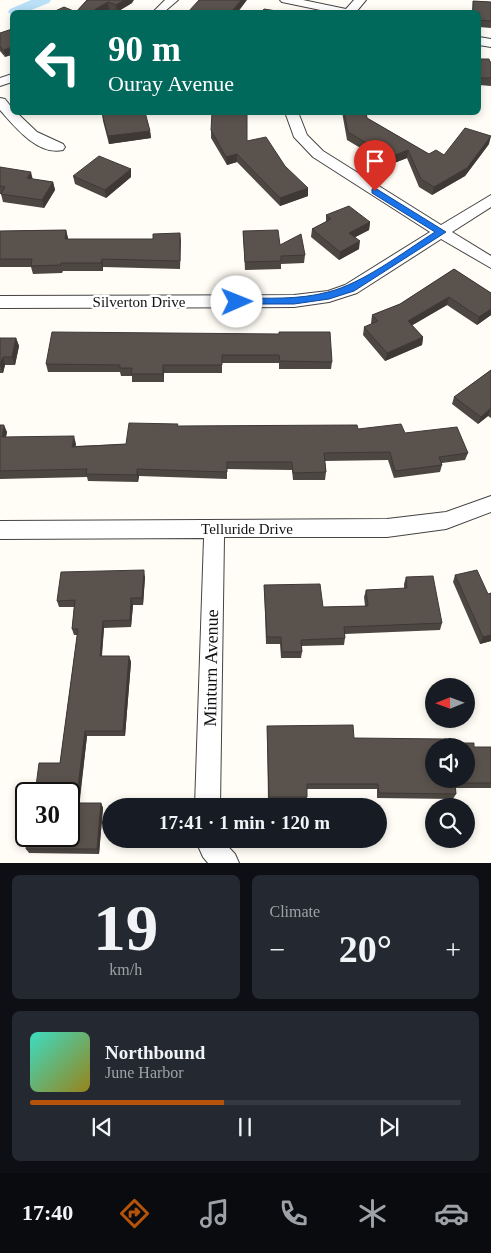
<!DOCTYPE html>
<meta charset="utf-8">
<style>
body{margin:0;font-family:Georgia,serif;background:#242831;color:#f1f3f6;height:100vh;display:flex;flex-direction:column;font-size:19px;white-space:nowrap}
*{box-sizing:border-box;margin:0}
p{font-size:16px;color:#9ea1a6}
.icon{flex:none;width:28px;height:28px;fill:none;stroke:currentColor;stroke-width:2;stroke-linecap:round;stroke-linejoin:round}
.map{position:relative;height:863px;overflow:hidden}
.sheet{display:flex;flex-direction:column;gap:12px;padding:12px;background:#0d0f14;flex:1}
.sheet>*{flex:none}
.hud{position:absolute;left:10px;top:10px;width:471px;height:105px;border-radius:8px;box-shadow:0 2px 8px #0003;background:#00695c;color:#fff;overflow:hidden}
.needle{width:32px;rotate:269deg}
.controls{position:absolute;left:425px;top:678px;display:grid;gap:10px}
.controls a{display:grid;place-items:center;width:50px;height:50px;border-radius:50%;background:#171b24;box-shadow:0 2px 8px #0003;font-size:25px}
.speed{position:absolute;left:15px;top:782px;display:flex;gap:10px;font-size:25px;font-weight:700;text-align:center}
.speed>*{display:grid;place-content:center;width:65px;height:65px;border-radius:50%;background:#171b24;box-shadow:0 2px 8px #0003;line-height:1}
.speed .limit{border:2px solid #111;border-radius:8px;background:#fff;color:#111}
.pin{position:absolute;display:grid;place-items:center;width:42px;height:42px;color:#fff;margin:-51px -21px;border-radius:50% 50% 50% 0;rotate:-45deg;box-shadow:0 0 5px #0007}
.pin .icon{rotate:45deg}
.me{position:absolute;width:55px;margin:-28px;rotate:89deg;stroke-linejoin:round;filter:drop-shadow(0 0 4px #0008)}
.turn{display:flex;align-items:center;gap:18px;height:105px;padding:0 15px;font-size:22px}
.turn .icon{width:65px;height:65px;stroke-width:2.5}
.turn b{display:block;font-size:35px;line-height:42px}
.big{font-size:38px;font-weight:700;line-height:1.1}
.sheet .card{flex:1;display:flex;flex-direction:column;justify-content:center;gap:8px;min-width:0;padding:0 18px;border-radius:8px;background:#242831}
.sheet .dial{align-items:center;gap:0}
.dial b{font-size:65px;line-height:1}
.song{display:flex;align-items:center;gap:15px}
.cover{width:60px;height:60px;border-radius:8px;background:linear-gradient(135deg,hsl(170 70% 55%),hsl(50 70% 35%))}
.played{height:5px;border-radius:2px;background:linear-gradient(90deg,#b45309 45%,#363941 45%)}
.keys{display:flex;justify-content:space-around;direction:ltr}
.heat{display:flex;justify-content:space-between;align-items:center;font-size:28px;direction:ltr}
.sheet .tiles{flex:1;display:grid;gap:12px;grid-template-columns:1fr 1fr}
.card:last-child{grid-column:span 2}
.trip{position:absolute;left:102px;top:798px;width:285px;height:50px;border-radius:25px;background:#171b24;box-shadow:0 2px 8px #0003;font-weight:700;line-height:50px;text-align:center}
.tab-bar{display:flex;height:80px;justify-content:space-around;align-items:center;background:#090b0e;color:#9ea1a6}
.tab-bar .icon{width:35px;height:35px}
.tab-bar .on{color:#b45309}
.tab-bar b{font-size:22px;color:#f1f3f6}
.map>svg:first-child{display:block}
</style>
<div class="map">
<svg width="491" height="863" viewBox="0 0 491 863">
<rect width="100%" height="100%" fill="#fffdf5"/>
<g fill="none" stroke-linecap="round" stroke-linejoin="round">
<polygon fill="#b9e0f7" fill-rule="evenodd" points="31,0 51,0 49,3 26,12 12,12 12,16 8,12 10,9"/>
<defs>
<g id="minor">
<polygon points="165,0 178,0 164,12 153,12"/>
<polygon points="280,0 303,0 346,9 354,0 366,0 356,12 330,12 282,2"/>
<polygon points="479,37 491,39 491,47 479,45"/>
<polygon points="12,74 12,82 0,86 0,78"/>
<path d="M0,98L5,99L12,108V112H16L37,132L63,144L65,147L63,150C38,156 14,126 0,110Z"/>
<polygon points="285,112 298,112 307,135 323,151 441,225 491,195 491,207 452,232 491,256 491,268 441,239 357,293 329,302 294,307 0,308 0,296 294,295 328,291 345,285 430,232 313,157 294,137"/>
<polygon points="491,496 491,512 446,529 387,537 224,537 220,806 195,806 204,538 0,539 0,521 387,519 446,512"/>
<polygon points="195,839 221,839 235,854 239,863 208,863 203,857"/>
</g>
</defs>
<use href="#minor" stroke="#444" stroke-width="2"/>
<use href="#minor" fill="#fff" fill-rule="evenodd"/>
</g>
<g fill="#4d4742">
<polygon points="87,0 132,3 117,12 109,10 76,12"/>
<polygon points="473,1 491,2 491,28 479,27 479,12 472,12"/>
<polygon points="0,33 5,57 0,51"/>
<polygon points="479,59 491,62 491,86 479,85"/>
<polygon points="342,112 366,112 367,118 429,154 444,155 489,144 465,176 432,195 419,187 407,158 389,165 347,140"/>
<polygon points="102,113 150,131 151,138 109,144 103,121"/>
<polygon points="211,130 247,141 285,166 308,196 280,206 237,162 227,165 211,138"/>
<polygon points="0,167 32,179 53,182 55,190 44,208 3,202 1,194 0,194"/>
<polygon points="131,169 131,177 106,198 75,184 73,176"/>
<polygon points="326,215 370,222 369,230 355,237 359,249 339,260 311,237 312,229 326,222"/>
<polygon points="66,230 68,239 153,239 180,233 180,269 103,267 103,271 63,271 62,273 33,274 31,267 0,267 0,231"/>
<polygon points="243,231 280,245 305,255 304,263 281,264 281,269 245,270"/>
<polygon points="454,269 491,293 491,315 477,325 447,305 412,325 423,337 422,345 385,361 363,335 364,327 372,324 371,323 372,315 400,304"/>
<polygon points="279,334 332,362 331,369 279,369 279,363 222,363 222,373 164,373 164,382 132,382 132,376 121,376 120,372 48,372 46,364"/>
<polygon points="0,338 16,338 19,346 15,365 5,365 3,373 0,373"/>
<polygon points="491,370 491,418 488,416 478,424 452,404 454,397"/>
<polygon points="0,425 7,432 6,437 76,444 75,446 126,444 178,426 358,429 405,433 468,453 465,460 442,463 442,465 440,472 394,478 388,460 325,461 326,472 325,480 293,480 292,470 227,469 227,479 139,476 138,482 88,481 87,477 0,479"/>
<polygon points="455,575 488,594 491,641 480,644 453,582"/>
<polygon points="145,577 143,605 133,605 131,627 104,628 102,656 129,656 131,662 125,736 87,736 79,803 101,803 103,808 99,854 29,853 26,849 60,763 77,635 74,635 72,629 74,607 59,607 57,601"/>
<polygon points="406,577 442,623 440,630 345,634 345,638 344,645 302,646 302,652 301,658 281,658 280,644 266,644 264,585 323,607 365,606 364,597 366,590 404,589 404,584"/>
<polygon points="267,726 354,738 447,743 474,747 491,747 491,788 455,788 456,794 453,799 377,798 377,789 307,789 307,802 268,802"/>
</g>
<g fill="#3f3936">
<polygon points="124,0 134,0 132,3 117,12 116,5"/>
<polygon points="241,0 247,0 238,12 230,12"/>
<polygon points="108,2 109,10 104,12 91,12"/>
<polygon points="12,47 12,55 5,57 3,50"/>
<polygon points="150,131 151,138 109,144 108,136"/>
<polygon points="491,136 489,144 465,176 432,195 434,187"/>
<polygon points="408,150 407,158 389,165 390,157"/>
<polygon points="237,154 237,162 227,165 226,157"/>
<polygon points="131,169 131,177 106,198 105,190"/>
<polygon points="31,172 33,180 27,178"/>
<polygon points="53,182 55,190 44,208 42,200"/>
<polygon points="308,188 308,196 280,206 280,198"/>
<polygon points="370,222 369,230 348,241 349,233"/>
<polygon points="66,230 68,238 66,247 65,239"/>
<polygon points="180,233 181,241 180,269"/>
<polygon points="360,241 359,249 339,260 340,252"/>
<polygon points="102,259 103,267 103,271 101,263"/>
<polygon points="449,297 447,305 406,329 408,321"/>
<polygon points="491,309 491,315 477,325 479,317"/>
<polygon points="423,337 422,345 385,361 387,353"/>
<polygon points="16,338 19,346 15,365 12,357"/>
<polygon points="3,357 5,365 3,373 0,365"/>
<polygon points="163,365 164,373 164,382 163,374"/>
<polygon points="491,408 488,416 478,424 481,417"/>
<polygon points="4,425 7,432 4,445 2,437"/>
<polygon points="74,436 76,444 74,454 72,447"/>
<polygon points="137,469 139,476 138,482 137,475"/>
<polygon points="144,570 145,577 143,605 142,598"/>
<polygon points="131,598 133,605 131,627 130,620"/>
<polygon points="103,621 104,628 101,662 100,656"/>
<polygon points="491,635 491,641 480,644 483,637"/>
<polygon points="129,656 131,662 125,736 123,731"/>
<polygon points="85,731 87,736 79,808 76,803"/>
<polygon points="101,803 103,808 99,854 97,849"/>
</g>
<g fill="#5a524d" stroke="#3f3936" fill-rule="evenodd">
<polygon points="87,0 124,0 116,5 108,2 91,12 53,12 64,7 76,12"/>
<polygon points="199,0 241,0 234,9 230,12 188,12"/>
<polygon points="473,1 491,2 491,21 479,20 479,12 473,12"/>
<polygon points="264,9 283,12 262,12"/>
<polygon points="12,29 12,47 3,50 0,46 0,33"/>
<polygon points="479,59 489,59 490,62 491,62 491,78 479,78"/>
<polygon points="108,112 145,112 150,131 108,136 102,113"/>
<polygon points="212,112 247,112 247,141 266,137 285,166 308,188 280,198 237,154 226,157 211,130"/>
<polygon points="344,112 366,112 367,118 429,154 436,150 444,155 465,128 491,136 467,168 434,187 421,179 408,150 390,157 348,132"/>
<polygon points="99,156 131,169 105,190 73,176"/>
<polygon points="0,167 31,172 27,178 53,182 42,200 1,194 5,187 0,186"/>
<polygon points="349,206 370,222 349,233 360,241 340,252 312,229 331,219 326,215"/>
<polygon points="66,230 65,239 153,239 153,234 180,233 180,261 102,259 101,263 61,263 61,265 31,266 32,259 0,259 0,231"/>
<polygon points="278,230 280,245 301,234 305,255 281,256 281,261 245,262 243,231"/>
<polygon points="454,269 491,293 491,309 479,317 449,297 408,321 423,337 387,353 364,327 378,321 372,315 400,304"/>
<polygon points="52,332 279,334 279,332 330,332 332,362 280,361 279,355 222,355 222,365 163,365 163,374 131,374 132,368 120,368 120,365 46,364"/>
<polygon points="0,338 16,338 12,357 3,357 0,365"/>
<polygon points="491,370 491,408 481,417 454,397"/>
<polygon points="129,423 178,424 177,426 357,425 358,429 401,424 405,433 457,427 468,453 439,457 442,465 395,471 390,452 324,453 326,472 293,473 292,462 227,462 227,472 137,469 137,475 86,474 87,469 0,471 0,425 4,425 2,437 74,436 72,447 126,444"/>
<polygon points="144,570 142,598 131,598 130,620 103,621 100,656 129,656 123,731 85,731 76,803 101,803 97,849 26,849 28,836 69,836 69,794 35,794 39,763 60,763 78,629 72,629 75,600 57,601 61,572"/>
<polygon points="477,570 488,594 491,593 491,635 483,637 455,575"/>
<polygon points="433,576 442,623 344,627 345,638 301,640 302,652 282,652 281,637 267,637 264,585 320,584 323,607 368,606 366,590 407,588 406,577"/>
<path d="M353,725L354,738L446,739L447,743H474V747H491V783H455L456,794L379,793L378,784H307V797H269L267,726ZM434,746H466V779H434Z"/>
</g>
<path fill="#1a73e8" stroke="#114b97" d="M375,188L446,232L354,291L329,299L294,304H233V299L237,298C267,298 299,300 328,292C362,284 405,251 435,232L372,193V189Z"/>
<g text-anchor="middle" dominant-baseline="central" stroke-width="5" stroke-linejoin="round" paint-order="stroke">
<g font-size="15" fill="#111" stroke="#fff">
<text x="139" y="302">Silverton Drive</text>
<text x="247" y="529">Telluride Drive</text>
</g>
<g font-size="18" fill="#111" stroke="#fff">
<text transform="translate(211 668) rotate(-89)">Minturn Avenue</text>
</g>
</g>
</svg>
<div class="controls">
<a><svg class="needle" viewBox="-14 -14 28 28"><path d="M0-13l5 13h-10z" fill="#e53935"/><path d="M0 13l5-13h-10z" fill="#9ea1a6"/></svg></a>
<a><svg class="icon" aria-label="sound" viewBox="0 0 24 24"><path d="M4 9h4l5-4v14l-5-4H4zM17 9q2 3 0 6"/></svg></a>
<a><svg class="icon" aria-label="search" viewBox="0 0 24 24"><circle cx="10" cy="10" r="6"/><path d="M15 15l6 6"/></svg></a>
</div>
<div class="speed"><div class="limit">30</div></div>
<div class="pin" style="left:375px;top:191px;background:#d93025"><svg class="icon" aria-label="arrive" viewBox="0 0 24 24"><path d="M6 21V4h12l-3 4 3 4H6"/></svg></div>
<svg class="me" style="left:237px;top:302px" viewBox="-20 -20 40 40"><circle r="19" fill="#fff"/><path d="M0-13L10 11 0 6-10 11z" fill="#1a73e8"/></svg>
<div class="trip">17:41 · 1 min · 120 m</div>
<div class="hud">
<div class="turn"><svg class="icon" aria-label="left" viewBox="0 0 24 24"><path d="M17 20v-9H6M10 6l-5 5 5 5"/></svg><div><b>90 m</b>Ouray Avenue</div></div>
</div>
</div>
<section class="sheet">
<div class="tiles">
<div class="card dial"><b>19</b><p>km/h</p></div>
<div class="card"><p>Climate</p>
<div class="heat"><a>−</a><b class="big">20°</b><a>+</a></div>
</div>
<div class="card">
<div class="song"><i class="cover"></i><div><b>Northbound</b><p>June Harbor</p></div></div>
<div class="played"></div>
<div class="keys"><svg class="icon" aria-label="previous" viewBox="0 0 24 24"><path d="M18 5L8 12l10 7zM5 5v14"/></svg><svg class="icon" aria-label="pause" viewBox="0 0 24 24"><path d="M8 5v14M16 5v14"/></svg><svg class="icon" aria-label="next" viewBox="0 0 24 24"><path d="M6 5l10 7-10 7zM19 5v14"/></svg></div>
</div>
</div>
</section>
<nav class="tab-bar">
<b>17:40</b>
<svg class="icon on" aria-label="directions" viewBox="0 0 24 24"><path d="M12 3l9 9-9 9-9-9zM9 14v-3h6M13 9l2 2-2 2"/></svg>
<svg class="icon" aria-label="music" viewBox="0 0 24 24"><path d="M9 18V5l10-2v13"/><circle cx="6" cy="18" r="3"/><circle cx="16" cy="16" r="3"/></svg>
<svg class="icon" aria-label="phone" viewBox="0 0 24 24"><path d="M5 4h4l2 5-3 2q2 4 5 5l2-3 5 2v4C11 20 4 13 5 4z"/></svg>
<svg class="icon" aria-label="climate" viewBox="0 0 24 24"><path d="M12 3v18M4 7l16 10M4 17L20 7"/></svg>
<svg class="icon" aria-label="car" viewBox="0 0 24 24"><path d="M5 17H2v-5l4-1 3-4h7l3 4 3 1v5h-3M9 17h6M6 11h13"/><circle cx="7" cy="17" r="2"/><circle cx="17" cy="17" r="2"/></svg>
</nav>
